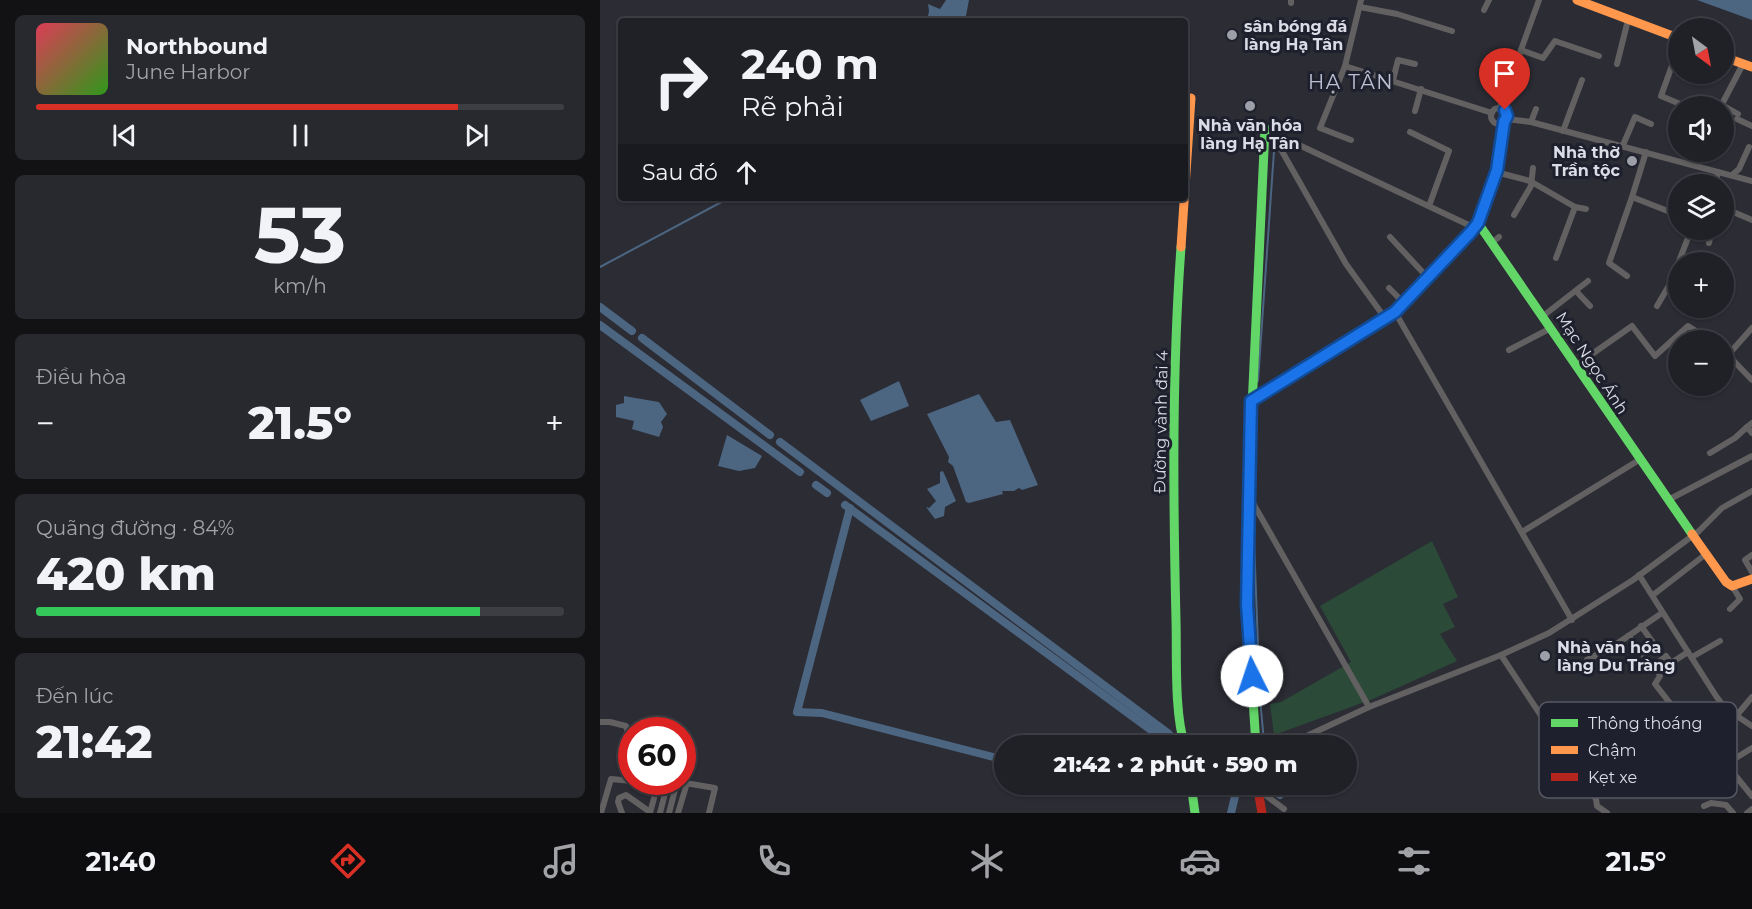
<!DOCTYPE html>
<html lang="vi">
<meta charset="utf-8">
<style>
body{margin:0;font-family:Montserrat,sans-serif;background:#28292f;color:#f1f3f6;height:100vh;display:flex;flex-direction:column;font-size:22px;white-space:nowrap}
*{box-sizing:border-box;margin:0}
p{font-size:20px;color:#a2a3a7}
.icon{flex:none;width:33px;height:33px;fill:none;stroke:currentColor;stroke-width:2;stroke-linecap:round;stroke-linejoin:round}
.map{position:relative;flex:1;overflow:hidden}
.details{display:flex;flex-direction:column;gap:15px;padding:15px;background:#121215;width:600px}
.details>*{flex:none}
.top-card{position:absolute;left:18px;top:18px;width:570px;height:183px;border-radius:6px;box-shadow:0 2px 4px #0004,0 0 0 2px #3d3e44;background:#202127;color:#f1f3f6;overflow:hidden}
.needle{width:39px;rotate:148deg}
.buttons{position:absolute;left:1068px;top:18px;display:grid;gap:12px}
.buttons a{display:grid;place-items:center;width:66px;height:66px;border-radius:50%;background:#202127;box-shadow:0 2px 4px #0004,0 0 0 2px #3d3e44;font-size:30px}
.speed{position:absolute;left:18px;top:717px;display:flex;gap:12px;font-size:30px;font-weight:700;text-align:center}
.speed>*{display:grid;place-content:center;width:78px;height:78px;border-radius:50%;background:#202127;box-shadow:0 2px 4px #0004,0 0 0 2px #3d3e44;line-height:1}
.speed .limit{border:9px solid #d22;background:#fff;color:#111}
.pin{position:absolute;display:grid;place-items:center;width:51px;height:51px;color:#fff;margin:-62px -26px;border-radius:50% 50% 50% 0;rotate:-45deg;box-shadow:0 0 6px #0007}
.pin .icon{rotate:45deg}
.me{position:absolute;width:66px;margin:-33px;rotate:356deg;stroke-linejoin:round;filter:drop-shadow(0 0 4px #0008)}
.turn{display:flex;align-items:center;gap:21px;height:126px;padding:0 24px;font-size:27px}
.turn .icon{width:78px;height:78px;stroke-width:2.5}
.turn b{display:block;font-size:42px;line-height:51px}
.then{display:flex;align-items:center;height:57px;padding:0 24px;background:#0003;gap:12px;font-size:22px}
.big{font-size:45px;font-weight:800;line-height:1.1}
.details .widget{flex:1;display:flex;flex-direction:column;justify-content:center;gap:9px;min-width:0;padding:0 21px;border-radius:9px;background:#28292f}
.details .dial{align-items:center;gap:0}
.dial b{font-size:78px;line-height:1}
.song{display:flex;align-items:center;gap:18px}
.cover{width:72px;height:72px;border-radius:9px;background:linear-gradient(135deg,hsl(350 70% 55%),hsl(110 70% 35%))}
.played{height:6px;border-radius:3px;background:linear-gradient(90deg,#d93025 80%,#3d3e44 80%)}
.keys{display:flex;justify-content:space-around;direction:ltr}
.heat{display:flex;justify-content:space-between;align-items:center;font-size:33px;direction:ltr}
.charge{height:9px;border-radius:4px;background:linear-gradient(90deg,#34c759 84%,#3d3e44 0)}
.trip{position:absolute;left:394px;top:735px;width:363px;height:60px;border-radius:30px;background:#202127;box-shadow:0 2px 4px #0004,0 0 0 2px #3d3e44;font-weight:800;line-height:60px;text-align:center}
.tabs{display:flex;height:96px;justify-content:space-around;align-items:center;background:#0d0d10;color:#a2a3a7}
.tabs .icon{width:42px;height:42px}
.tabs .current{color:#d93025}
.tabs b{font-size:27px;color:#f1f3f6}
main{display:flex;flex:1;min-height:0}
.map>svg:first-child{display:block}
</style>
<main>
<section class="details">
<div class="widget">
<div class="song"><i class="cover"></i><div><b>Northbound</b><p>June Harbor</p></div></div>
<div class="played"></div>
<div class="keys"><svg class="icon" aria-label="previous" viewBox="0 0 24 24"><path d="M18 5L8 12l10 7zM5 5v14"/></svg><svg class="icon" aria-label="pause" viewBox="0 0 24 24"><path d="M8 5v14M16 5v14"/></svg><svg class="icon" aria-label="next" viewBox="0 0 24 24"><path d="M6 5l10 7-10 7zM19 5v14"/></svg></div>
</div>
<div class="widget dial"><b>53</b><p>km/h</p></div>
<div class="widget"><p>Điều hòa</p>
<div class="heat"><a>−</a><b class="big">21.5°</b><a>+</a></div>
</div>
<div class="widget"><p>Quãng đường · 84%</p><b class="big">420 km</b><div class="charge"></div></div>
<div class="widget"><p>Đến lúc</p><b class="big">21:42</b></div>
</section>
<div class="map">
<svg width="1152" height="813" viewBox="0 0 1152 813">
<rect width="100%" height="100%" fill="#2b2c34"/>
<polygon fill="#2b4a38" points="832,541 858,597 843,604 855,627 840,634 857,661 773,699 674,735 670,704 681,702 751,662 720,606"/>
<g fill="#4c6581">
<polygon points="346,0 369,0 365,21 327,21 329,11 328,4 340,9"/>
<polygon points="1097,0 1152,0 1152,20"/>
<polygon points="299,381 309,406 271,421 260,400"/>
<polygon points="379,394 396,422 410,420 438,485 422,490 419,488 414,491 402,491 403,494 369,503 366,502 353,466 348,462 349,457 327,414"/>
<polygon points="24,396 59,402 67,414 61,422 63,427 59,437 32,429 34,421 16,417 16,405 24,403"/>
<polygon points="127,435 162,456 155,468 139,471 118,466"/>
<polygon points="343,471 356,501 345,507 344,516 335,519 326,507 329,508 336,501 327,489 340,483 340,472"/>
</g>
<g fill="none" stroke-linecap="round" stroke-linejoin="round">
<g stroke="#4c6581" stroke-width="2">
<polyline points="0,267 129,198"/>
<polyline points="658,381 674,151"/>
<polyline points="653,513 660,698 664,742"/>
</g>
<g stroke="#4c6581" stroke-width="8">
<polyline points="0,307 32,331"/>
<polyline points="0,325 200,472"/>
<polyline points="42,338 170,435"/>
<polyline points="180,442 569,734"/>
<polyline points="216,485 227,493"/>
<polyline points="245,505 570,744"/>
<polyline points="250,508 197,712 222,713 405,760"/>
<polyline points="646,784 652,789"/>
<polyline points="669,787 680,795"/>
<polyline points="631,813 638,784"/>
</g>
<g stroke="#626060" stroke-width="6">
<polyline points="761,0 745,66 892,113"/>
<polyline points="691,3 691,0"/>
<polyline points="760,7 797,14 852,31"/>
<polyline points="884,10 889,0"/>
<polyline points="1078,49 1061,96 1085,106"/>
<polyline points="921,50 943,58 955,41 999,56"/>
<polyline points="1017,64 1028,20"/>
<polyline points="745,66 720,128 751,140"/>
<polyline points="793,80 798,60 815,64"/>
<polyline points="1122,105 1138,114"/>
<polyline points="1121,106 1143,64"/>
<polyline points="900,108 939,0"/>
<circle cx="899" cy="116" r="8"/>
<polyline points="815,111 821,89"/>
<polyline points="907,119 931,122 1152,181"/>
<polyline points="1137,119 1152,126"/>
<polyline points="931,122 936,109"/>
<polyline points="963,131 982,80"/>
<polyline points="810,132 849,151 829,206"/>
<polyline points="682,137 875,228"/>
<polyline points="1023,145 1035,117 1051,124"/>
<polyline points="1046,152 1032,197 1078,215"/>
<polyline points="896,172 930,181 975,207 956,258"/>
<polyline points="1132,175 1139,169 1149,147"/>
<polyline points="1116,182 1118,172"/>
<polyline points="975,207 986,209"/>
<polyline points="1124,208 1152,220"/>
<polyline points="914,215 931,186 933,168"/>
<polyline points="1104,230 1111,233 1109,243"/>
<polyline points="790,237 829,279"/>
<polyline points="893,242 899,237"/>
<polyline points="1027,276 1009,263 1032,197"/>
<polyline points="789,288 804,303"/>
<polyline points="977,292 990,306"/>
<polyline points="1057,306 1071,282 1091,230"/>
<polyline points="795,312 972,620"/>
<polyline points="943,316 988,281"/>
<polyline points="785,318 829,279 876,226"/>
<polyline points="909,350 951,328"/>
<polyline points="1124,351 1128,355 1152,328"/>
<polyline points="1128,355 1152,380"/>
<polyline points="975,366 1032,326 1055,356 1088,326 1110,340"/>
<polyline points="651,401 785,318 746,264 679,146"/>
<polyline points="1152,423 1147,427 1152,433"/>
<polyline points="1110,453 1135,438 1147,427"/>
<polyline points="649,496 769,707"/>
<polyline points="1068,500 1152,456"/>
<polyline points="922,532 1039,460"/>
<polyline points="1152,555 1145,560 1152,572"/>
<polyline points="1039,575 1116,696 1125,708 1152,726"/>
<polyline points="1053,595 1106,554"/>
<polyline points="1130,609 1140,599 1132,586"/>
<polyline points="1041,626 1057,648"/>
<polyline points="1028,636 1047,659"/>
<polyline points="1088,652 1071,663 1066,656 1055,665 1060,676 1055,684 1098,739 1092,747 1107,758 1117,771 1091,795"/>
<polyline points="901,655 996,799 997,806 1007,813"/>
<polyline points="1092,657 1120,641"/>
<polyline points="987,660 1015,645 1062,613"/>
<polyline points="1137,715 1152,697"/>
<polyline points="0,722 10,722 26,726 32,745"/>
<polyline points="31,745 28,761 32,769"/>
<polyline points="685,746 769,707 901,655 949,633 1033,580 1099,531 1122,508 1152,491"/>
<polyline points="1152,748 1126,764 1152,796"/>
<polyline points="1109,761 1119,757 1132,760"/>
<polyline points="40,782 53,783 57,787 50,813"/>
<polyline points="79,782 115,788 109,813"/>
<polyline points="651,784 684,809"/>
<polyline points="1104,806 1111,803 1126,805 1133,813"/>
<polyline points="1,813 11,779 32,781"/>
<polyline points="22,813 18,802 19,798 26,795 50,812"/>
<polyline points="60,813 68,782"/>
<polyline points="69,813 77,782"/>
<polyline points="78,813 87,783"/>
<polyline points="1147,813 1152,809"/>
</g>
<g stroke="#63d668" stroke-width="9">
<polyline points="904,122 897,170 878,223 1092,534"/>
<path d="M581,247C572,371 573,496 576,620C577,655 574,714 585,746"/>
<polyline points="656,746 647,605 648,494 665,128"/>
<polyline points="591,784 595,813"/>
</g>
<g stroke="#ff974d" stroke-width="9">
<polyline points="977,0 1078,38"/>
<polyline points="1124,57 1152,67"/>
<polyline points="581,247 591,98"/>
<polyline points="1092,534 1126,582 1132,586 1152,579"/>
</g>
<polyline stroke="#b3261e" stroke-width="9" points="657,784 662,813"/>
</g>
<g fill="none" stroke-linecap="round" stroke-linejoin="round">
<defs>
<polyline id="route" points="652,676 647,605 651,401 795,312 870,233 878,223 897,170 904,122 907,116 905,110"/>
</defs>
<use href="#route" stroke="#114b97" stroke-width="15"/>
<use href="#route" stroke="#1a73e8" stroke-width="10"/>
</g>
<g fill="#9d9ea8" stroke="#1e202d" stroke-width="2">
<circle cx="632" cy="35" r="6"/>
<circle cx="650" cy="106" r="6"/>
<circle cx="1032" cy="161" r="6"/>
<circle cx="945" cy="656" r="6"/>
</g>
<g text-anchor="middle" dominant-baseline="central" stroke-width="6" stroke-linejoin="round" paint-order="stroke">
<g font-size="16" font-weight="bold" fill="#dbdce6" stroke="#1e202d" text-anchor="start">
<text x="644" y="26">sân bóng đá<tspan x="644" dy="18">làng Hạ Tân</tspan></text>
<text x="650" y="125" text-anchor="middle">Nhà văn hóa<tspan x="650" dy="18">làng Hạ Tân</tspan></text>
<text x="1020" y="152" text-anchor="end">Nhà thờ<tspan x="1020" dy="18">Trần tộc</tspan></text>
<text x="957" y="647">Nhà văn hóa<tspan x="957" dy="18">làng Du Tràng</tspan></text>
</g>
<g font-size="16" fill="#dbdce6" stroke="#1e202d">
<text transform="translate(992 363) rotate(57)">Mạc Ngọc Ánh</text>
<text transform="translate(561 422) rotate(-89)">Đường vành đai 4</text>
</g>
<g font-size="20" letter-spacing="1.5" fill="#bec1d4" stroke="#1e202d">
<text x="751" y="82">HẠ TÂN</text>
</g>
</g>
<rect x="939" y="702" width="198" height="96" rx="9" fill="#1e202d" stroke="#575864" stroke-width="1.5"/>
<rect x="951" y="719" width="27" height="8" fill="#63d668"/>
<rect x="951" y="746" width="27" height="8" fill="#ff974d"/>
<rect x="951" y="773" width="27" height="8" fill="#b3261e"/>
<g font-size="16" fill="#dbdce6">
<text x="988" y="729">Thông thoáng</text>
<text x="988" y="756">Chậm</text>
<text x="988" y="783">Kẹt xe</text>
</g>
</svg>
<div class="buttons">
<a><svg class="needle" viewBox="-14 -14 28 28"><path d="M0-13l5 13h-10z" fill="#e53935"/><path d="M0 13l5-13h-10z" fill="#a2a3a7"/></svg></a>
<a><svg class="icon" aria-label="sound" viewBox="0 0 24 24"><path d="M4 9h4l5-4v14l-5-4H4zM17 9q2 3 0 6"/></svg></a>
<a><svg class="icon" aria-label="layers" viewBox="0 0 24 24"><path d="M12 4l9 5-9 5-9-5zM3 14l9 5 9-5"/></svg></a>
<a>+</a>
<a>−</a>
</div>
<div class="speed"><div class="limit">60</div></div>
<div class="pin" style="left:905px;top:110px;background:#d93025"><svg class="icon" aria-label="arrive" viewBox="0 0 24 24"><path d="M6 21V4h12l-3 4 3 4H6"/></svg></div>
<svg class="me" style="left:652px;top:676px" viewBox="-20 -20 40 40"><circle r="19" fill="#fff"/><path d="M0-13L10 11 0 6-10 11z" fill="#1a73e8"/></svg>
<div class="trip">21:42 · 2 phút · 590 m</div>
<div class="top-card">
<div class="turn"><svg class="icon" aria-label="right" viewBox="0 0 24 24"><path d="M7 20v-9h11M14 6l5 5-5 5"/></svg><div><b>240 m</b>Rẽ phải</div></div>
<div class="then">Sau đó<svg class="icon" aria-label="ahead" viewBox="0 0 24 24"><path d="M12 20V5M6 11l6-6 6 6"/></svg></div>
</div>
</div>
</main>
<nav class="tabs">
<b>21:40</b>
<svg class="icon current" aria-label="directions" viewBox="0 0 24 24"><path d="M12 3l9 9-9 9-9-9zM9 14v-3h6M13 9l2 2-2 2"/></svg>
<svg class="icon" aria-label="music" viewBox="0 0 24 24"><path d="M9 18V5l10-2v13"/><circle cx="6" cy="18" r="3"/><circle cx="16" cy="16" r="3"/></svg>
<svg class="icon" aria-label="phone" viewBox="0 0 24 24"><path d="M5 4h4l2 5-3 2q2 4 5 5l2-3 5 2v4C11 20 4 13 5 4z"/></svg>
<svg class="icon" aria-label="climate" viewBox="0 0 24 24"><path d="M12 3v18M4 7l16 10M4 17L20 7"/></svg>
<svg class="icon" aria-label="car" viewBox="0 0 24 24"><path d="M5 17H2v-5l4-1 3-4h7l3 4 3 1v5h-3M9 17h6M6 11h13"/><circle cx="7" cy="17" r="2"/><circle cx="17" cy="17" r="2"/></svg>
<svg class="icon" aria-label="filters" viewBox="0 0 24 24"><path d="M4 7h16M4 17h16"/><circle cx="9" cy="7" r="2"/><circle cx="15" cy="17" r="2"/></svg>
<b>21.5°</b>
</nav>
